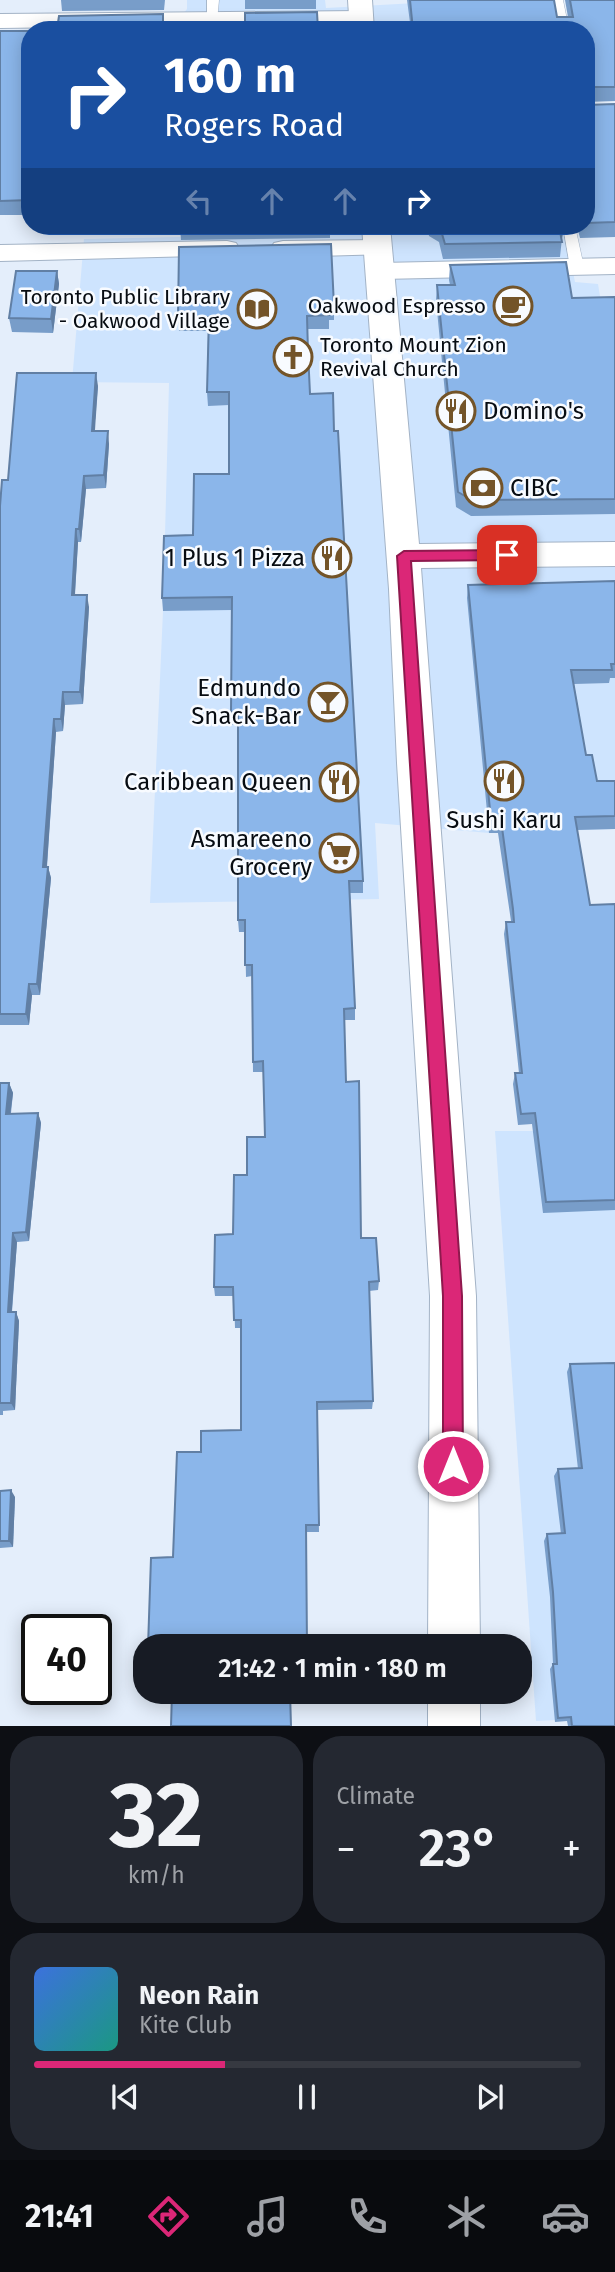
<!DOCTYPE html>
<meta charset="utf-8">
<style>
body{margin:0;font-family:"Fira Sans",sans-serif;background:#242831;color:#f1f3f6;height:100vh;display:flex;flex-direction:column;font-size:26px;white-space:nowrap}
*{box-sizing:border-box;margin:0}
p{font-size:23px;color:#9ea1a6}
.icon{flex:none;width:38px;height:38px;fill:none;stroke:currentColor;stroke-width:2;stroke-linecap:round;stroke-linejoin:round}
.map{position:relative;height:1726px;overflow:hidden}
.drawer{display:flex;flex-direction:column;gap:10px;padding:10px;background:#0d0f14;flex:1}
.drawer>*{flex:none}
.guide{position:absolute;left:21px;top:21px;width:574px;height:214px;border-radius:28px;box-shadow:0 4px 18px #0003;background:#1a4fa0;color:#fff;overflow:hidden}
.speed{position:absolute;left:21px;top:1614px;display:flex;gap:14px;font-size:35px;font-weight:700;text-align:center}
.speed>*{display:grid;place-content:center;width:91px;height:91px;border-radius:50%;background:#171b24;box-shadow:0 4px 18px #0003;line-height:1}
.speed .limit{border:4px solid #111;border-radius:10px;background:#fff;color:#111}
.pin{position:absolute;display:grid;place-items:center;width:60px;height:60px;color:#fff;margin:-30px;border-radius:14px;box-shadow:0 4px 10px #0006}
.me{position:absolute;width:77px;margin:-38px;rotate:0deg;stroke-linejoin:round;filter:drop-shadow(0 0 5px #0008)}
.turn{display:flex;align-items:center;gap:24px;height:147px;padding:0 28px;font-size:32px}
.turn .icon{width:91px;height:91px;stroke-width:2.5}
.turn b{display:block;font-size:49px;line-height:60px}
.lanes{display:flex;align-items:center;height:66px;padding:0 28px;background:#0003;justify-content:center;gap:35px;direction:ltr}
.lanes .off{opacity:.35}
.big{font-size:52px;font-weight:600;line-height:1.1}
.drawer .widget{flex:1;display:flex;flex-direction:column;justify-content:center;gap:10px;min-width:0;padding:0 24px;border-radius:28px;background:#242831}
.drawer .dial{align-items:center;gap:0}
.dial b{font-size:91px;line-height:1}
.song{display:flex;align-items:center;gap:21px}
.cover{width:84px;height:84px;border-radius:10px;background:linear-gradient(135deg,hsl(220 70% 55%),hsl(170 70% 35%))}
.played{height:7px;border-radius:4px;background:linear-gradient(90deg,#db2777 35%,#363941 35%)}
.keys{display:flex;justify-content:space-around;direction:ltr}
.heat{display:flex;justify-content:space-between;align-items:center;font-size:38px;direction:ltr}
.drawer .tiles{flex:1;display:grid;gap:10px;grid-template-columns:1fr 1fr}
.widget:last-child{grid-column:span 2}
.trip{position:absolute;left:133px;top:1634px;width:399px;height:70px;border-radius:28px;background:#171b24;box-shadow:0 4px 18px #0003;font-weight:600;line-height:70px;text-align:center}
.tab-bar{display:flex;height:112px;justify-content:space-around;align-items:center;background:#090b0e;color:#9ea1a6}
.tab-bar .icon{width:49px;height:49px}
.tab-bar .active{color:#db2777}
.tab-bar b{font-size:32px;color:#f1f3f6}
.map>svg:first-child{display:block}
</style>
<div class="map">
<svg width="615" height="1726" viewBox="0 0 615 1726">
<rect width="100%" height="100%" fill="#e4eefb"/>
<g fill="#cee4fe">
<polygon points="187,0 325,0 326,8 416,3 556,30 170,30 187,9"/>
<polygon points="181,226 564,226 575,282 598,284 615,388 615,829 489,833 375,823 379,899 150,903 163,611 169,383 72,382 84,239 181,237"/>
<polygon points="495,1131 615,1131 615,1717 536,1721"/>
</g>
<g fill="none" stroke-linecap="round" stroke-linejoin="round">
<defs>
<g id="lane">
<polygon points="207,0 219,0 217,21 207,19"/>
<polygon points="551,0 563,0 569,30 557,30"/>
<polygon points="563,226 575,226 584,267 582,270 577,271 570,267"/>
</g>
<g id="street">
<polygon points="361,11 372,18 369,23 0,28 0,14"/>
<polygon points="378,240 387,242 391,248 387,254 283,257 274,255 270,249 274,243 283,241"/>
<polygon points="227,241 236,243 240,249 236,255 0,261 0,245"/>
<polygon points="615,258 615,274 381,279 372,277 368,271 372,265 381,263"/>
</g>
<g id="secondary">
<polygon points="348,0 372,0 374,30 350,30"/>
<polygon points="362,226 390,226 419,544 615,542 615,566 421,568 476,1296 480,1647 428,1647 430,1296 397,763 389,589"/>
<rect x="428" y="1692" width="52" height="34"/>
</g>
</defs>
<use href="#lane" stroke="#a3b3c6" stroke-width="1"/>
<use href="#street" stroke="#a3b3c6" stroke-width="2"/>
<use href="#secondary" stroke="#a3b3c6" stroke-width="2"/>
<use href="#lane" fill="#fff" fill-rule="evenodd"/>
<use href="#street" fill="#fff" fill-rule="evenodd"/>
<use href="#secondary" fill="#fff" fill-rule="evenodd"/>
</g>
<g fill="#789dc9">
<polygon points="61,0 165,0 164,10 62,11"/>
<rect x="245" y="0" width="71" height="9"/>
<polygon points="407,0 554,0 557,17 568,17 565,0 615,0 615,101 586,102 586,105 615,104 615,237 580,238 577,226 586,226 586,30 411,30"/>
<rect x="0" y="31" width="30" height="184"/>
<polygon points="180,226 330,226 330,238 181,240"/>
<polygon points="427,226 564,226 562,238 560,257 443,259 439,242 429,236"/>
<polygon points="450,265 572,298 615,297 615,514 471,516 456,507 436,300 437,285 450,285 449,280"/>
<polygon points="57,271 59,284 53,333 12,332 9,318"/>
<polygon points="334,306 334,320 329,320 329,329 307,329 310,394 334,431 363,881 363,893 350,893 355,1008 355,1020 344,1020 346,1082 361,1238 379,1281 378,1290 369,1291 373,1401 372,1409 317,1410 319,1532 306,1532 173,1557 201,1452 241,1430 241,1328 235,1328 234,1296 215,1296 214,1287 233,1234 247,1175 265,1137 263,1072 253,1072 252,976 246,977 245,932 239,932 238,920 238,725 232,725 231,712 232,610 163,611 162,598 193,535 229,474 229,405 208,406 207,392 208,331 179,331 178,317"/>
<polygon points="98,386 94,431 109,444 106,488 86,489 81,542 78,542 75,595 89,607 83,704 65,705 63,731 56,732 47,867 48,867 51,878 40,995 32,995 29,1025 0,1025 0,506 8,480"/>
<polygon points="615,581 615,678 610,678 609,683 574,684 586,755 597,781 615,781 615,829 577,830 590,905 615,904 615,1210 543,1213 532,1124 518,1125 513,1084 515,1073 519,1073 504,934 506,922 511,922 511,921 498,833 489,833 467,598 468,585"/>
<polygon points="0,1083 9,1083 13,1093 11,1113 38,1113 41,1123 29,1241 17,1242 12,1312 16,1312 19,1321 15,1410 3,1411 3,1415 0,1415"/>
<polygon points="570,1364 615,1726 568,1726 567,1721 555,1722 550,1669 553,1664 550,1597 544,1541 547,1534 561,1534 554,1476 558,1469 578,1469 567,1372"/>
<polygon points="0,1491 15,1497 13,1547 0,1548"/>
</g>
<g fill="#617fa4">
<polygon points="559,226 564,226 562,238 557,239"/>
<polygon points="57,271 59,284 53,333 51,319"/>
<polygon points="96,373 98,386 94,444 92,431"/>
<polygon points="108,431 109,444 106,488 104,475"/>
<polygon points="84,476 86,489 81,542 79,529"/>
<polygon points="76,529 78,542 74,608 72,595"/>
<polygon points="87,595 89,607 83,704 80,692"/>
<polygon points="63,692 65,705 63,731 61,719"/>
<polygon points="54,719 56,732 46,878 43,867"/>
<polygon points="48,867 51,878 40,995 37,984"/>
<polygon points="29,984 32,995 29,1025 26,1014"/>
<polygon points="9,1083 13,1093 9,1124 6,1114"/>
<polygon points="38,1113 41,1123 29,1241 26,1232"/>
<polygon points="13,1233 17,1242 11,1321 8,1312"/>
<polygon points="16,1312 19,1321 15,1410 11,1403"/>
<polygon points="11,1490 15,1497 13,1547 9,1541"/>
</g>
<g fill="#8bb6ea" stroke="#617fa4" stroke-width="2">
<polygon points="410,0 554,0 557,17 573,17 570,0 615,0 615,87 586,87 586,30 413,30"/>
<polygon points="317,12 318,30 245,30 245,13"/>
<polygon points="163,14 163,30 52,30 57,29 59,16"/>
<polygon points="0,31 30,31 30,200 0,201"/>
<polygon points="586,87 586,105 615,104 615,222 586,223"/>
<polygon points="438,226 559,226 562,242 445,244 440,227"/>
<polygon points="331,244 334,306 329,306 329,315 307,316 308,352 310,394 333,393 334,431 338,431 363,881 349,881 355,1008 344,1009 346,1082 359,1081 361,1238 376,1238 379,1281 369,1282 373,1401 317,1402 319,1525 306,1525 307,1647 148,1647 151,1558 173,1557 177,1452 201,1452 201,1431 241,1430 241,1320 234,1320 233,1287 214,1287 215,1235 233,1234 234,1175 247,1175 247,1137 265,1137 263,1061 253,1062 252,965 245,965 245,920 238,920 238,712 231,712 232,597 162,598 164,536 193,535 194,474 229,474 229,392 207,392 209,317 178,317 179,247"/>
<polygon points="566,262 572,298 615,297 615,499 472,500 458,492 437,285 455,285 450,265"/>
<polygon points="16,271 57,271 51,319 9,318"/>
<polygon points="17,373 96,373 92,431 108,431 104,475 84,476 79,529 76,529 72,595 87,595 80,692 63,692 61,719 54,719 43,867 48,867 37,984 29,984 26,1014 0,1014 0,506 2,480 8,480"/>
<polygon points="615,581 615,664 611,664 612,670 571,670 586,755 592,755 597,781 615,781 615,816 575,817 590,905 615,904 615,1200 546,1202 535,1113 521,1114 515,1073 522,1073 506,922 514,922 513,909 501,820 491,820 468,585"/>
<polygon points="0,1083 9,1083 6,1114 38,1113 26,1232 13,1233 8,1312 16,1312 11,1403 0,1403"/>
<polygon points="615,1363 615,1726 572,1726 571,1717 558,1718 553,1664 557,1664 553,1592 547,1534 565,1533 558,1469 582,1468 570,1364"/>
<polygon points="11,1490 9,1541 0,1541 0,1491"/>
<polygon points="172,1692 290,1692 291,1726 171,1726"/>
</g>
<polygon fill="#db2777" stroke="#8e194d" stroke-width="2" points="507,550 514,555 507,560 411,561 462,1296 463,1466 460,1473 453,1476 446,1473 443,1466 443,1296 397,556 404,551"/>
<defs>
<symbol id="cafe-ring" viewBox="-11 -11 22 22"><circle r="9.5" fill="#f8fbff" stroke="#735429" stroke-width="1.5"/><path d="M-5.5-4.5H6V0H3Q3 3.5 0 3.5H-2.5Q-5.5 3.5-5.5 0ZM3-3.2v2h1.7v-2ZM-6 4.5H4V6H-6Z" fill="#735429"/></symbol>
<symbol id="library-ring" viewBox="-11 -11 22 22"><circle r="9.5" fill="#f8fbff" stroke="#735429" stroke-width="1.5"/><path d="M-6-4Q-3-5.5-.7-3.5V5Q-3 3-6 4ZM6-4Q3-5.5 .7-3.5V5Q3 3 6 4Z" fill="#735429"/></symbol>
<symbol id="church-ring" viewBox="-11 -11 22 22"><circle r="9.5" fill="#f8fbff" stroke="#735429" stroke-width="1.5"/><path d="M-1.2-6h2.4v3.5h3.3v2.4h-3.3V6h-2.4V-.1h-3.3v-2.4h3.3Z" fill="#735429"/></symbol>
<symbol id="restaurant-ring" viewBox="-11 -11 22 22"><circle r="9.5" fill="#f8fbff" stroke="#735429" stroke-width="1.5"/><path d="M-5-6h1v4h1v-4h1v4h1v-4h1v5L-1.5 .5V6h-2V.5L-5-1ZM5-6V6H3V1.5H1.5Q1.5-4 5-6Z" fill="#735429"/></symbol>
<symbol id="bank-ring" viewBox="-11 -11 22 22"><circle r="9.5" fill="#f8fbff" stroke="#735429" stroke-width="1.5"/><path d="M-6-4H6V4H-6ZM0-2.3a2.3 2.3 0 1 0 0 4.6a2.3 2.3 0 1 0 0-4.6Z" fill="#735429"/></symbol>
<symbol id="bar-ring" viewBox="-11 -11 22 22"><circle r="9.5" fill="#f8fbff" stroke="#735429" stroke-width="1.5"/><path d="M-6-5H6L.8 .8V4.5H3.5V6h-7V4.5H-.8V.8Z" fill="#735429"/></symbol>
<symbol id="supermarket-ring" viewBox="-11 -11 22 22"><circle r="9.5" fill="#f8fbff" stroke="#735429" stroke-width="1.5"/><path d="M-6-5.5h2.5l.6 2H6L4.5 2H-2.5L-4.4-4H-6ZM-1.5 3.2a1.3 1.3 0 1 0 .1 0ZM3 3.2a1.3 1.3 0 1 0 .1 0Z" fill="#735429"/></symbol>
</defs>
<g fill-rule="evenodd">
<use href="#cafe-ring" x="491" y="284" width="44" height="44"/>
<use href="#library-ring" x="235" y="287" width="44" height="44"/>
<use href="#church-ring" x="271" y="335" width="44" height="44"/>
<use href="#restaurant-ring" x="434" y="389" width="44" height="44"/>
<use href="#bank-ring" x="461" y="466" width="44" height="44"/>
<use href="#restaurant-ring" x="310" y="536" width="44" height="44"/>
<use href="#bar-ring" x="306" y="680" width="44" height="44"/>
<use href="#restaurant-ring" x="482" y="759" width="44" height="44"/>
<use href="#restaurant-ring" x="317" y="760" width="44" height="44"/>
<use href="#supermarket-ring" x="317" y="831" width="44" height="44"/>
</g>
<g text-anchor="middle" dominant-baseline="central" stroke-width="5" stroke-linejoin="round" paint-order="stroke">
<g font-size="21" fill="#070c12" stroke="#f8fbff" text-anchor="end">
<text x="230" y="297">Toronto Public Library<tspan x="230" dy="24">- Oakwood Village</tspan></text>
<text x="486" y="306">Oakwood Espresso</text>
<text x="320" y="345" text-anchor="start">Toronto Mount Zion<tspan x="320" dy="24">Revival Church</tspan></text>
</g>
<g font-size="24" fill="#070c12" stroke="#f8fbff" text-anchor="end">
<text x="483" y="411" text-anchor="start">Domino's</text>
<text x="510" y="488" text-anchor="start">CIBC</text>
<text x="305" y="558">1 Plus 1 Pizza</text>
<text x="301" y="688">Edmundo<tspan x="301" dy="28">Snack-Bar</tspan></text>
<text x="312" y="782">Caribbean Queen</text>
<text x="504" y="820" text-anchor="middle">Sushi Karu</text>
<text x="312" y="839">Asmareeno<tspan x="312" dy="28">Grocery</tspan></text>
</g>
</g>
</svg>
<div class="speed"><div class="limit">40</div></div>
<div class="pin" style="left:507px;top:555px;background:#d93025"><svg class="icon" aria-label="arrive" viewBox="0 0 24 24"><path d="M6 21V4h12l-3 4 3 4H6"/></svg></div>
<svg class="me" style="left:453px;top:1466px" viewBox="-20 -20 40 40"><circle r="17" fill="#db2777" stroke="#fff" stroke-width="3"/><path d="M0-11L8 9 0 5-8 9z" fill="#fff"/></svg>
<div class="trip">21:42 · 1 min · 180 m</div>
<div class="guide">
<div class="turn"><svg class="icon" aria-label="right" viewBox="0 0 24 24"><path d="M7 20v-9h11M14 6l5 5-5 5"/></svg><div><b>160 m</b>Rogers Road</div></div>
<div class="lanes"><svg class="icon off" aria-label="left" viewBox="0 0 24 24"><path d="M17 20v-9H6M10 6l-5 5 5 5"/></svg><svg class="icon off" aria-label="ahead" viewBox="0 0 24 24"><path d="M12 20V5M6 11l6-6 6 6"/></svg><svg class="icon off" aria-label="ahead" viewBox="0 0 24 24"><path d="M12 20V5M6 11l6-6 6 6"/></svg><svg class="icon" aria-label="right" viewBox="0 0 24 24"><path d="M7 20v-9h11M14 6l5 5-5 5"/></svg></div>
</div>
</div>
<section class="drawer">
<div class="tiles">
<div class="widget dial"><b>32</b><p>km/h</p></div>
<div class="widget"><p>Climate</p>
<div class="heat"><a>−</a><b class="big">23°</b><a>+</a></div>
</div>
<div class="widget">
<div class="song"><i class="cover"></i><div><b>Neon Rain</b><p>Kite Club</p></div></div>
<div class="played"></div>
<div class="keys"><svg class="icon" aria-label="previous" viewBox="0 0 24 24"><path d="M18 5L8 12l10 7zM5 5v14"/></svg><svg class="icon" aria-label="pause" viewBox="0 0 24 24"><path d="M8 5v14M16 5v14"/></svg><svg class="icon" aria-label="next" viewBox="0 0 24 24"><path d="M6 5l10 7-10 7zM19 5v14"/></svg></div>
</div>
</div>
</section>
<nav class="tab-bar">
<b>21:41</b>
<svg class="icon active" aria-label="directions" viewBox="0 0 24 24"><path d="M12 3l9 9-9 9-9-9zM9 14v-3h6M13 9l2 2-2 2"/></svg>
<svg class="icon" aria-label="music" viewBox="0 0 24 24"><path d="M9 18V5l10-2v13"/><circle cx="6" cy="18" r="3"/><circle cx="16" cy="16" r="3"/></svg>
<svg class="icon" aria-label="phone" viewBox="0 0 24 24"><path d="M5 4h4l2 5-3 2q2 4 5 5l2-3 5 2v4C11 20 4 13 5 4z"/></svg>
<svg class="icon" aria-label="climate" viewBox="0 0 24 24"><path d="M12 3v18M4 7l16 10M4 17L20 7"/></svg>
<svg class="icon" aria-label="car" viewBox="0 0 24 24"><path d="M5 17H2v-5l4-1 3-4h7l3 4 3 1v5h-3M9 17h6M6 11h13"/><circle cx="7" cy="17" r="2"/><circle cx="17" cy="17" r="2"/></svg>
</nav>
